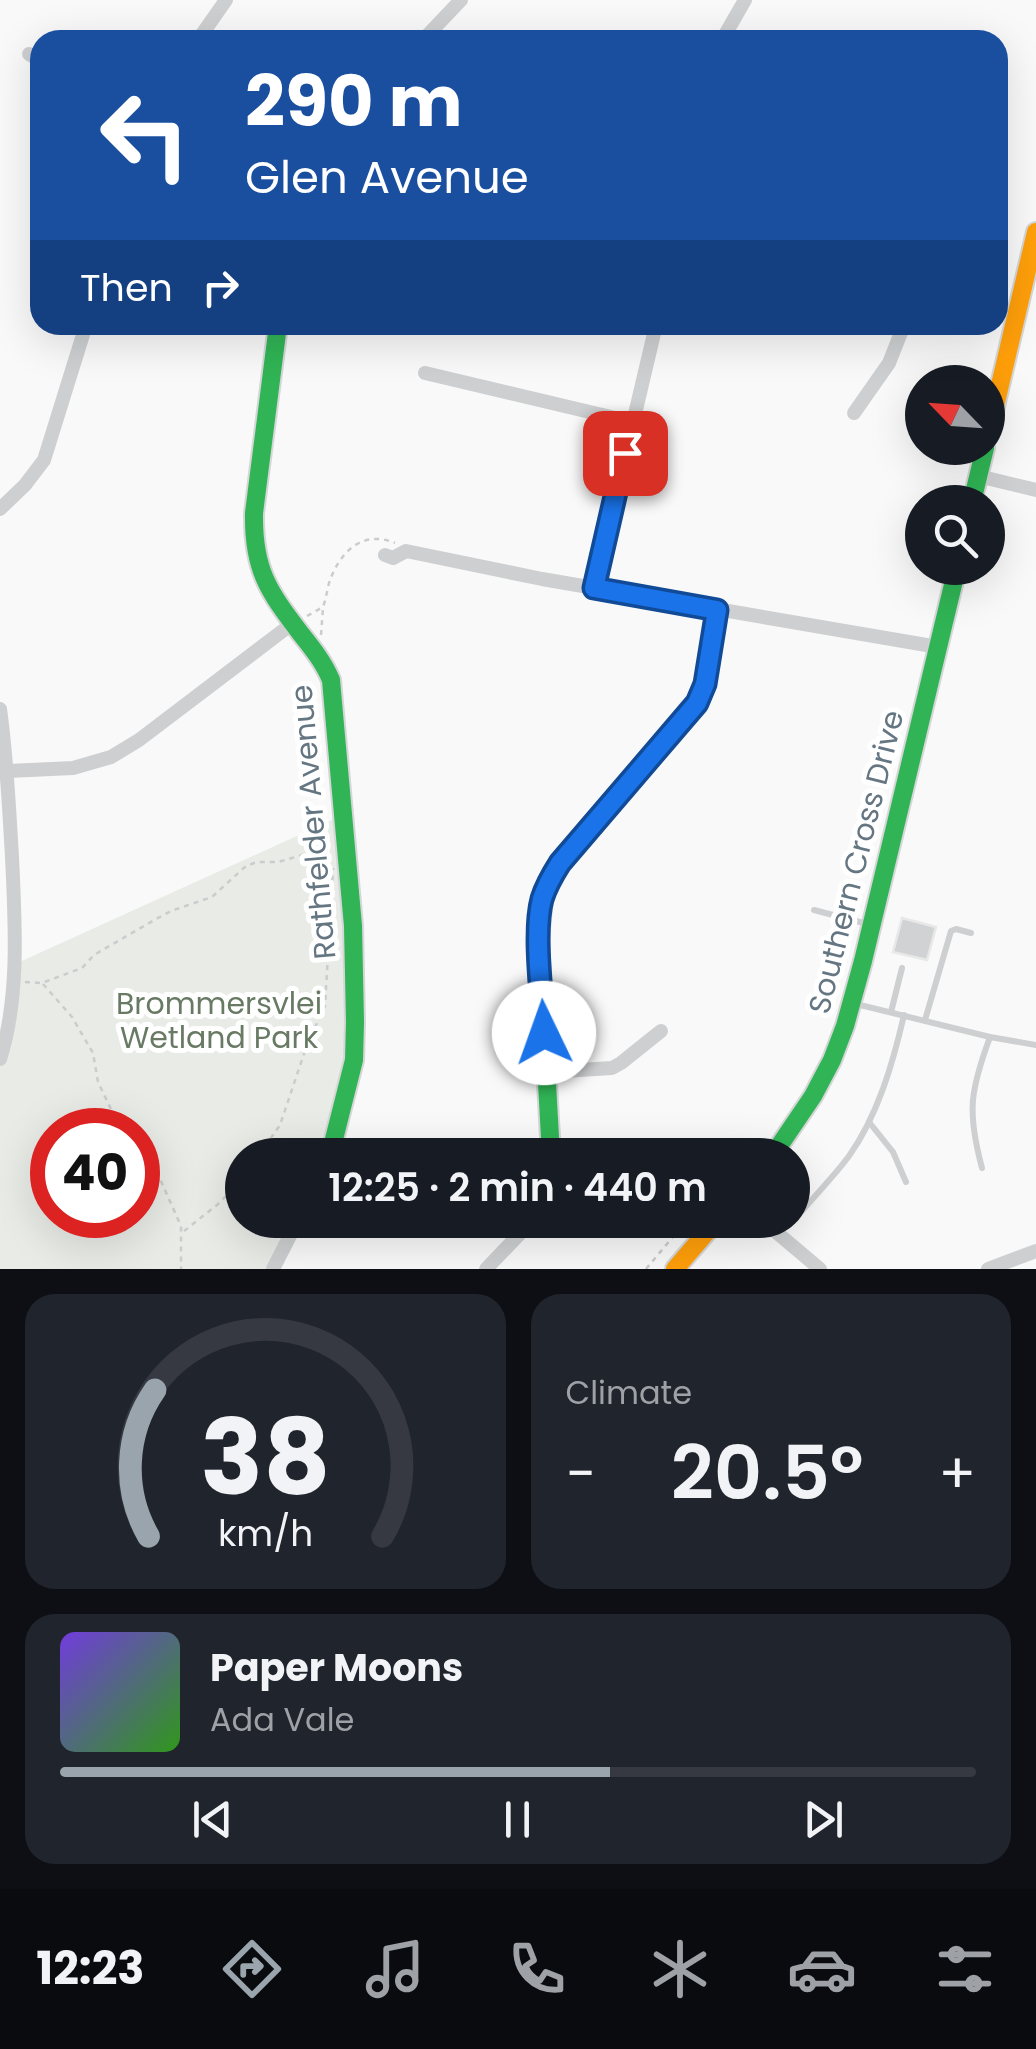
<!DOCTYPE html>
<meta charset="utf-8">
<style>
body{margin:0;font-family:Poppins,sans-serif;background:#20242c;color:#f1f3f6;height:100vh;display:flex;flex-direction:column;font-size:38px;white-space:nowrap}
*{box-sizing:border-box;margin:0}
p{font-size:32px;color:#9ea1a6}
.icon{flex:none;width:55px;height:55px;fill:none;stroke:currentColor;stroke-width:2;stroke-linecap:round;stroke-linejoin:round}
.map{position:relative;height:1269px;overflow:hidden}
.drawer{display:flex;flex-direction:column;gap:25px;padding:25px;background:#0d0f14;flex:1}
.drawer>*{flex:none}
.hud{position:absolute;left:30px;top:30px;width:978px;height:305px;border-radius:30px;box-shadow:0 10px 40px #0002;background:#1a4fa0;color:#fff;overflow:hidden}
.needle{width:65px;rotate:295deg}
.tools{position:absolute;left:905px;top:365px;display:grid;gap:20px}
.tools a{display:grid;place-items:center;width:100px;height:100px;border-radius:50%;background:#171b24;box-shadow:0 10px 40px #0002;font-size:50px}
.speed{position:absolute;left:30px;top:1108px;display:flex;gap:20px;font-size:50px;font-weight:700;text-align:center}
.speed>*{display:grid;place-content:center;width:130px;height:130px;border-radius:50%;background:#171b24;box-shadow:0 10px 40px #0002;line-height:1}
.speed .limit{border:15px solid #d22;background:#fff;color:#111}
.pin{position:absolute;display:grid;place-items:center;width:85px;height:85px;color:#fff;margin:-42px;border-radius:20px;box-shadow:0 5px 15px #0006}
.me{position:absolute;width:110px;margin:-55px;rotate:357deg;stroke-linejoin:round;filter:drop-shadow(0 0 8px #0008)}
.turn{display:flex;align-items:center;gap:35px;height:210px;padding:0 50px;font-size:45px}
.turn .icon{width:130px;height:130px;stroke-width:2.5}
.turn b{display:block;font-size:70px;line-height:85px}
.then{display:flex;align-items:center;height:95px;padding:0 50px;background:#0003;gap:20px;font-size:38px}
.big{font-size:75px;font-weight:600;line-height:1.1}
.drawer .card{flex:1;display:flex;flex-direction:column;justify-content:center;gap:15px;min-width:0;padding:0 35px;border-radius:30px;background:#20242c}
.drawer .dial{align-items:center;gap:0}
.dial svg{height:260px;overflow:visible;fill:none;stroke:#363941;stroke-width:7;stroke-linecap:round;text-anchor:middle}
.dial text{fill:#f1f3f6;stroke:none}
.song{display:flex;align-items:center;gap:30px}
.cover{width:120px;height:120px;border-radius:15px;background:linear-gradient(135deg,hsl(260 70% 55%),hsl(110 70% 35%))}
.played{height:10px;border-radius:5px;background:linear-gradient(90deg,#99a4ac 60%,#363941 60%)}
.keys{display:flex;justify-content:space-around;direction:ltr}
.heat{display:flex;justify-content:space-between;align-items:center;font-size:55px;direction:ltr}
.drawer .tiles{flex:1;display:grid;gap:25px;grid-template-columns:1fr 1fr}
.card:last-child{grid-column:span 2}
.trip{position:absolute;left:225px;top:1138px;width:585px;height:100px;border-radius:50px;background:#171b24;box-shadow:0 10px 40px #0002;font-weight:600;line-height:100px;text-align:center}
.dock{display:flex;height:160px;justify-content:space-around;align-items:center;background:#090b0e;color:#9ea1a6}
.dock .icon{width:70px;height:70px}
.dock .selected{color:#99a4ac}
.dock b{font-size:45px;color:#f1f3f6}
.map>svg:first-child{display:block}
</style>
<div class="map">
<svg width="1036" height="1269" viewBox="0 0 1036 1269">
<rect width="100%" height="100%" fill="#f9f9f9"/>
<path fill="#e8ebe6" fill-rule="evenodd" d="M343,815L355,1022L330,1155H242V1220H298L273,1269H0V1059L13,965ZM52,1130H138V1215H52Z"/>
<polygon fill="#d0d2d3" stroke="#e8e8e8" stroke-width="2.5" points="902,918 936,927 927,960 893,952"/>
<g fill="none" stroke-linecap="round" stroke-linejoin="round">
<defs>
<g id="fast">
<path d="M278,325L254,513C253,569 268,591 301,634C313,649 324,663 331,680L353,926L355,1022L354,1060L330,1155"/>
<polyline points="972,502 985,448"/>
<polyline points="551,1155 539,940 543,896 560,863 673,733 701,696 707,674 717,610"/>
<polyline points="773,1155 813,1096 832,1060 845,1026 863,961 957,568"/>
</g>
<g id="slow">
<polyline points="988,436 1036,232"/>
<polyline points="675,1269 717,1220"/>
</g>
</defs>
<use href="#fast" stroke="#d5d6d7" stroke-width="22"/>
<use href="#slow" stroke="#d5d6d7" stroke-width="22"/>
<g stroke="#cbcccd" stroke-width="2.5" stroke-dasharray="5 5" stroke-linecap="butt">
<path d="M307,616L323,607C326,599 327,591 329,583C339,553 362,529 395,543"/>
<polyline points="321,635 323,608"/>
<polyline points="25,982 42,983 82,968 94,955 156,919 171,911 212,897 246,866 257,862 278,862 330,847"/>
<polyline points="43,984 72,1017 93,1053 98,1082 121,1130"/>
<polyline points="138,1149 152,1161 181,1226 181,1269"/>
<polyline points="259,1155 280,1125 308,1042 325,1006 333,868"/>
<polyline points="184,1231 217,1205 242,1180"/>
<polyline points="646,1269 687,1220"/>
</g>
<g stroke="#cecfd0" stroke-width="6">
<polyline points="814,910 871,925"/>
<polyline points="852,1003 990,1037 1036,1045"/>
<polyline points="891,1012 902,968"/>
<polyline points="925,1020 951,931 956,929 971,933"/>
<polyline points="869,1122 893,1152 906,1182"/>
<path d="M982,1168C967,1112 970,1091 990,1037"/>
<path d="M802,1211C818,1192 835,1175 849,1156C878,1115 893,1063 904,1015"/>
</g>
<g stroke="#cecfd0" stroke-width="14">
<polyline points="198,40 226,0"/>
<polyline points="423,40 461,0"/>
<polyline points="722,40 745,0"/>
<polyline points="29,54 40,60"/>
<polyline points="425,373 632,422"/>
<polyline points="854,413 889,363 904,325"/>
<polyline points="978,476 1036,490"/>
<polyline points="0,509 25,485 44,460 86,325"/>
<polyline points="385,555 393,558 406,551 542,579 938,647"/>
<polyline points="594,588 656,325"/>
<path d="M0,709C7,759 9,807 12,857C15,921 20,997 0,1059"/>
<polyline points="8,771 73,768 111,757 139,740 293,623"/>
<polyline points="547,1072 612,1068 621,1063 661,1031"/>
<polyline points="762,1220 820,1269"/>
<polyline points="273,1269 298,1220"/>
<polyline points="486,1269 533,1220"/>
<polyline points="988,1269 1036,1251"/>
</g>
<use href="#fast" stroke="#30b455" stroke-width="18"/>
<use href="#slow" stroke="#ff9f0a" stroke-width="18"/>
</g>
<g fill="none" stroke-linecap="round" stroke-linejoin="round">
<defs>
<path id="route" d="M544,1033C542,997 533,932 542,899C546,886 553,874 560,863L697,703L705,684L717,610L594,588L625,453"/>
</defs>
<use href="#route" stroke="#114b97" stroke-width="25"/>
<use href="#route" stroke="#1a73e8" stroke-width="18"/>
</g>
<g text-anchor="middle" dominant-baseline="central" stroke-width="10" stroke-linejoin="round" paint-order="stroke">
<g font-size="30" fill="#657683" stroke="#fff">
<text transform="translate(313 822) rotate(-95)">Rathfelder Avenue</text>
<text transform="translate(856 862) rotate(-76)">Southern Cross Drive</text>
</g>
<g font-size="30" fill="#687a64" stroke="#fff">
<text x="219" y="1003">Brommersvlei<tspan x="219" dy="34">Wetland Park</tspan></text>
</g>
</g>
</svg>
<div class="tools">
<a><svg class="needle" viewBox="-14 -14 28 28"><path d="M0-13l5 13h-10z" fill="#e53935"/><path d="M0 13l5-13h-10z" fill="#9ea1a6"/></svg></a>
<a><svg class="icon" aria-label="search" viewBox="0 0 24 24"><circle cx="10" cy="10" r="6"/><path d="M15 15l6 6"/></svg></a>
</div>
<div class="speed"><div class="limit">40</div></div>
<div class="pin" style="left:625px;top:453px;background:#d93025"><svg class="icon" aria-label="arrive" viewBox="0 0 24 24"><path d="M6 21V4h12l-3 4 3 4H6"/></svg></div>
<svg class="me" style="left:544px;top:1033px" viewBox="-20 -20 40 40"><circle r="19" fill="#fff"/><path d="M0-13L10 11 0 6-10 11z" fill="#1a73e8"/></svg>
<div class="trip">12:25 · 2 min · 440 m</div>
<div class="hud">
<div class="turn"><svg class="icon" aria-label="left" viewBox="0 0 24 24"><path d="M17 20v-9H6M10 6l-5 5 5 5"/></svg><div><b>290 m</b>Glen Avenue</div></div>
<div class="then">Then<svg class="icon" aria-label="right" viewBox="0 0 24 24"><path d="M7 20v-9h11M14 6l5 5-5 5"/></svg></div>
</div>
</div>
<section class="drawer">
<div class="tiles">
<div class="card dial"><svg viewBox="0 0 100 80">
<path d="M14 69A42 42 0 1 1 86 69"/>
<path d="M14 69A42 42 0 0 1 16 24" stroke="#99a4ac"/>
<text x="50" y="56" font-size="32" font-weight="700">38</text>
<text x="50" y="72" font-size="11">km/h</text>
</svg></div>
<div class="card"><p>Climate</p>
<div class="heat"><a>−</a><b class="big">20.5°</b><a>+</a></div>
</div>
<div class="card">
<div class="song"><i class="cover"></i><div><b>Paper Moons</b><p>Ada Vale</p></div></div>
<div class="played"></div>
<div class="keys"><svg class="icon" aria-label="previous" viewBox="0 0 24 24"><path d="M18 5L8 12l10 7zM5 5v14"/></svg><svg class="icon" aria-label="pause" viewBox="0 0 24 24"><path d="M8 5v14M16 5v14"/></svg><svg class="icon" aria-label="next" viewBox="0 0 24 24"><path d="M6 5l10 7-10 7zM19 5v14"/></svg></div>
</div>
</div>
</section>
<nav class="dock">
<b>12:23</b>
<svg class="icon selected" aria-label="directions" viewBox="0 0 24 24"><path d="M12 3l9 9-9 9-9-9zM9 14v-3h6M13 9l2 2-2 2"/></svg>
<svg class="icon" aria-label="music" viewBox="0 0 24 24"><path d="M9 18V5l10-2v13"/><circle cx="6" cy="18" r="3"/><circle cx="16" cy="16" r="3"/></svg>
<svg class="icon" aria-label="phone" viewBox="0 0 24 24"><path d="M5 4h4l2 5-3 2q2 4 5 5l2-3 5 2v4C11 20 4 13 5 4z"/></svg>
<svg class="icon" aria-label="climate" viewBox="0 0 24 24"><path d="M12 3v18M4 7l16 10M4 17L20 7"/></svg>
<svg class="icon" aria-label="car" viewBox="0 0 24 24"><path d="M5 17H2v-5l4-1 3-4h7l3 4 3 1v5h-3M9 17h6M6 11h13"/><circle cx="7" cy="17" r="2"/><circle cx="17" cy="17" r="2"/></svg>
<svg class="icon" aria-label="filters" viewBox="0 0 24 24"><path d="M4 7h16M4 17h16"/><circle cx="9" cy="7" r="2"/><circle cx="15" cy="17" r="2"/></svg>
</nav>
